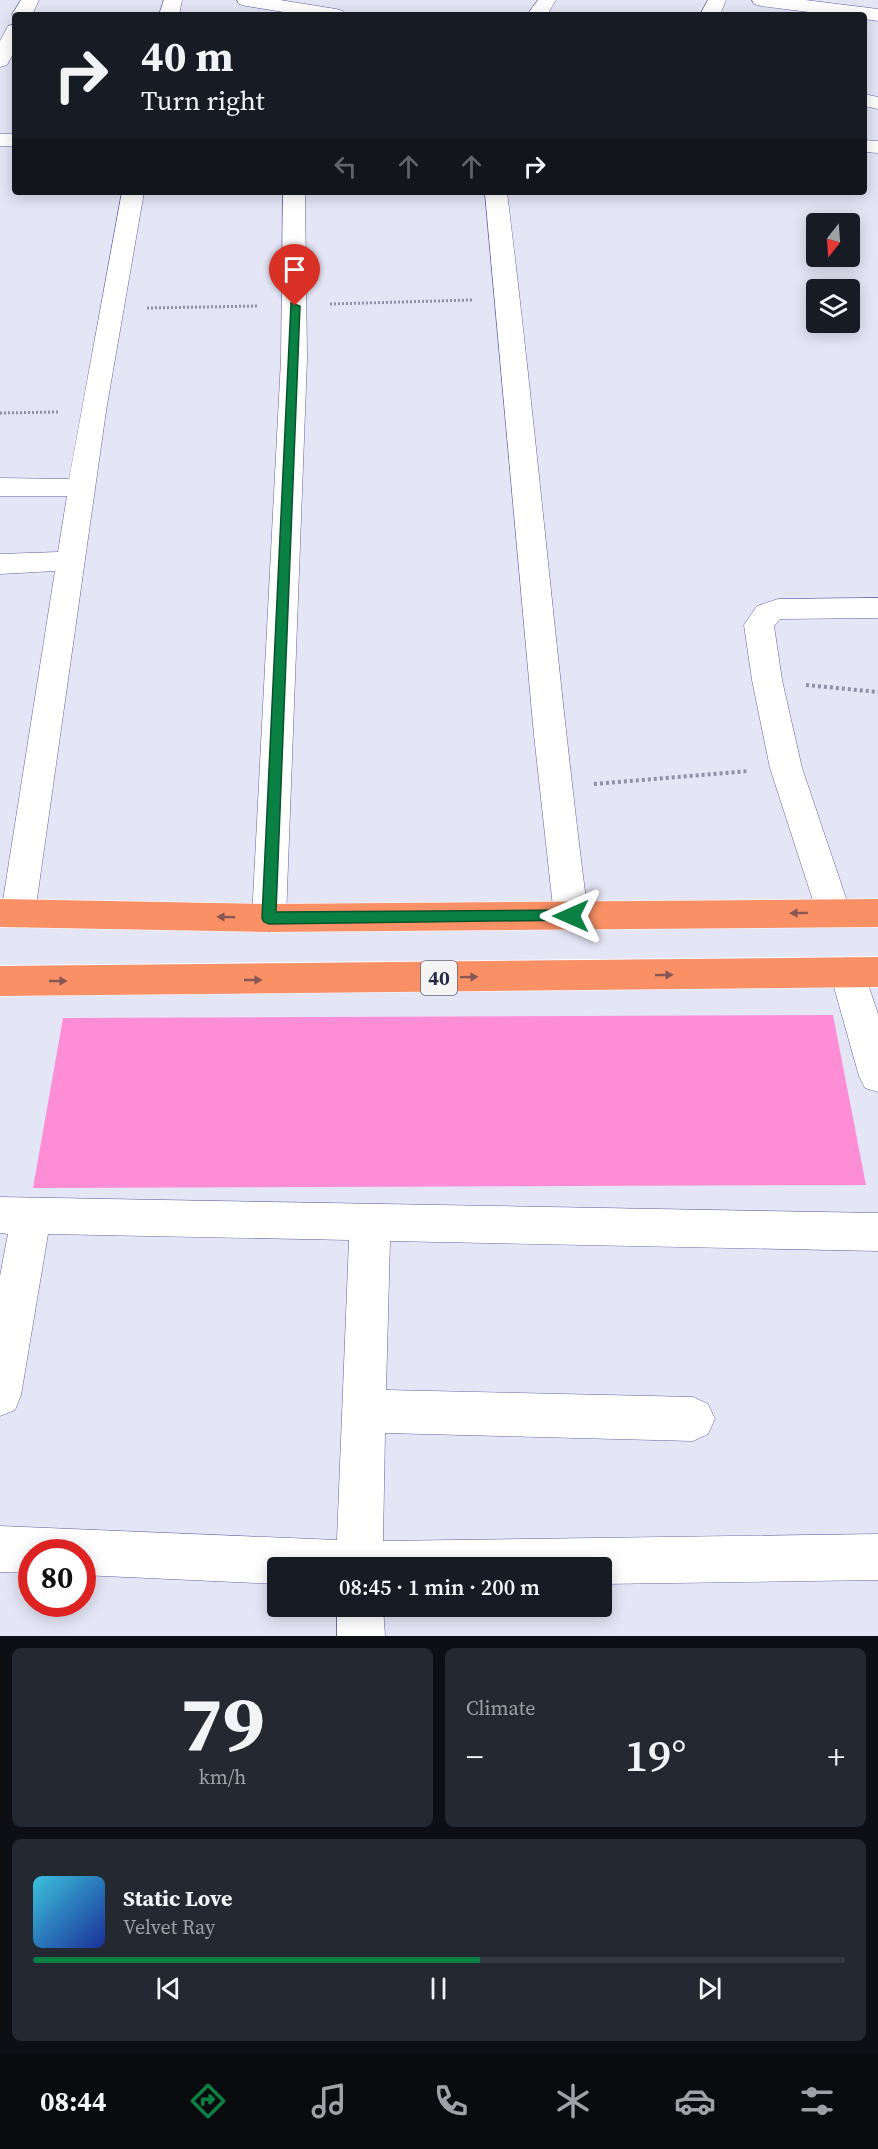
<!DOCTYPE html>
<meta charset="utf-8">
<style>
body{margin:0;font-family:"Source Serif 4",serif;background:#242831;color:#f1f3f6;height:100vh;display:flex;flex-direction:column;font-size:22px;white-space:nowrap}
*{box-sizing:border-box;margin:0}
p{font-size:20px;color:#9ea1a6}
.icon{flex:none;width:33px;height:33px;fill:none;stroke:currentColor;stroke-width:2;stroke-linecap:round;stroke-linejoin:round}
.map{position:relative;height:1636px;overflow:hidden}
.panel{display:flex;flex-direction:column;gap:12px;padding:12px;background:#0d0f14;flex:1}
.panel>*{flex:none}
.guide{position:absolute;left:12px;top:12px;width:855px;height:183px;border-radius:6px;box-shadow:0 3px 15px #0003;background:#171b24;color:#f1f3f6;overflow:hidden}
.needle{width:39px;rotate:197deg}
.controls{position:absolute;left:806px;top:213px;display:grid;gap:12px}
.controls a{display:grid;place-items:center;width:54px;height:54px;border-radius:6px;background:#171b24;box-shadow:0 3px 15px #0003;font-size:30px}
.speed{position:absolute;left:18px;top:1539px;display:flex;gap:12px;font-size:30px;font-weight:700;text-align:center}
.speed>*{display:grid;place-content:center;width:78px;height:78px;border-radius:50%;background:#171b24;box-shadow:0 3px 15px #0003;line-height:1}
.speed .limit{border:9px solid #d22;background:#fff;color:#111}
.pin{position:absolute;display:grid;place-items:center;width:51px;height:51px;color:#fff;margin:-62px -26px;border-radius:50% 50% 50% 0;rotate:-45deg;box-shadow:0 0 6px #0007}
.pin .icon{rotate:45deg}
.me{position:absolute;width:66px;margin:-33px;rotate:270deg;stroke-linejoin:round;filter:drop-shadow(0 0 4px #0008)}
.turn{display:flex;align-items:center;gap:21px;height:126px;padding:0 30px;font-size:27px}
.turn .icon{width:78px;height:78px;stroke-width:2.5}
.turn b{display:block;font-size:42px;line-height:51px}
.lanes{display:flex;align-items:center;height:57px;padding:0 30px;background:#0003;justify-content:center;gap:30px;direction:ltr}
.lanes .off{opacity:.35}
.big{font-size:45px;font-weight:600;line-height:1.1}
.panel .widget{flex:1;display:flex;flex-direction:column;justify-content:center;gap:9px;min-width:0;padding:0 21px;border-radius:9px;background:#242831}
.panel .dial{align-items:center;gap:0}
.dial b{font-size:78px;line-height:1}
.song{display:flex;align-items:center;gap:18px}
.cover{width:72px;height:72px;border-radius:9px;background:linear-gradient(135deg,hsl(190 70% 55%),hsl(230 70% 35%))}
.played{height:6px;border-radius:3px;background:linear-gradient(90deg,#0b8043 55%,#363941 55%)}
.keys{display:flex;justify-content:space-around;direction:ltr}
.heat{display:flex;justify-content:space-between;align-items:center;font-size:33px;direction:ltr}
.panel .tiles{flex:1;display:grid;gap:12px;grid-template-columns:1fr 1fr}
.widget:last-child{grid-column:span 2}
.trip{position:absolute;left:267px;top:1557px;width:345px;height:60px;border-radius:6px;background:#171b24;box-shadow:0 3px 15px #0003;font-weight:600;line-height:60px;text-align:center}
.dock{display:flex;height:96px;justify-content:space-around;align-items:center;background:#090b0e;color:#9ea1a6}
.dock .icon{width:42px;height:42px}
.dock .on{color:#0b8043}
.dock b{font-size:27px;color:#f1f3f6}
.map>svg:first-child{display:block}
</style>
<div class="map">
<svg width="878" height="1636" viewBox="0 0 878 1636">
<rect width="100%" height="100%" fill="#e4e5f5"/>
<polygon fill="#fd8ed6" points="833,1015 866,1185 33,1188 63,1018"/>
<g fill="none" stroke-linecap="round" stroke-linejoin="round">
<defs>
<g id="street">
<polygon points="21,0 39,0 32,15 15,15 15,19 12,15"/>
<polygon points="164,0 182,0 179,15 159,15"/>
<polygon points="237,0 280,0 336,9 343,11 346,15 302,15 246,6 239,4"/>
<polygon points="538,0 556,0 547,15 527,15"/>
<polygon points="708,0 726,0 720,15 700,15"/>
<polygon points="752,0 805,0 878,9 878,21 864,19 864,15 833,15 761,6 754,4"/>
<polygon points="15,24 15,50 7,65 0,67 0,41 8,26"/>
<polygon points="864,94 878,97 878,109 864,106"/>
<rect x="0" y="134" width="15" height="12"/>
<polygon points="864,140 878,141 878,153 864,152"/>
<polygon points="122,192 144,192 106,411 35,913 30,923 18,927 6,923 1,913 55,571 0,574 0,554 58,552 67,496 0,496 0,478 69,479"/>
<polygon points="283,192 305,192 307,359 286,918 281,928 269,932 257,928 252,918 281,359"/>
<path d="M485,192H507C537,433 557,675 588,916L583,926L571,930L559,926L554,916L534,735Z"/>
<polygon points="878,598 878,618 780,619 774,626 782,680 802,768 851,913 846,923 834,927 822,923 817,913 770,768 752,680 744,625 757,606 778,599"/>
<polygon points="848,958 861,963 878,1014 878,1092 865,1088 859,1076 830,973 835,963"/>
<polygon points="0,1197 878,1213 878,1251 390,1241 386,1390 693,1397 708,1404 715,1419 708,1434 693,1441 385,1433 383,1541 878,1534 878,1580 602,1584 602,1568 278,1568 278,1584 82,1575 82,1552 32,1552 32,1573 0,1572 0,1526 337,1540 349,1240 48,1234 21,1395 15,1410 0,1416 0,1276 8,1234 0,1233"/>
<polygon points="337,1606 383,1606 385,1636 337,1636"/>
</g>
<g id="highway">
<polygon points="0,899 269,904 878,899 878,927 269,932 0,927"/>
<polygon points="878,957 878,987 0,996 0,966"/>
</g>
</defs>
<use href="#street" stroke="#6060a4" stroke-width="1"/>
<use href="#highway" stroke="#fff" stroke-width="1"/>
<g stroke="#9091a7" stroke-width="3" stroke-dasharray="2 2" stroke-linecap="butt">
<polyline points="330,304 472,300"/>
<polyline points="147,308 259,306"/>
<polyline points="0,413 59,412"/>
</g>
<g stroke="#9091a7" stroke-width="4" stroke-dasharray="3 3" stroke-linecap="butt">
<polyline points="806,685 878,692"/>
<polyline points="594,784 748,771"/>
</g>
<use href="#street" fill="#fff" fill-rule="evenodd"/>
<use href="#highway" fill="#fa9066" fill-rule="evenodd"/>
</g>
<defs><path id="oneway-solid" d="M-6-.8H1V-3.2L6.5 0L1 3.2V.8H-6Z" transform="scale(1.5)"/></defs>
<g fill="#865754">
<use href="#oneway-solid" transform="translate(799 913) rotate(179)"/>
<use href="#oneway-solid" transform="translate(226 917) rotate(-179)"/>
<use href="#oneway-solid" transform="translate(664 975) rotate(-1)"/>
<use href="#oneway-solid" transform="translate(469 977) rotate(-1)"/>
<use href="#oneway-solid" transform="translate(253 980)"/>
<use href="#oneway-solid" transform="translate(58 981)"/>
</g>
<polygon fill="#0b8043" stroke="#07532c" stroke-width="1.5" points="291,303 300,306 276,912 571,910 576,912 578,916 576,920 269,924 264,922 262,918"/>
<g text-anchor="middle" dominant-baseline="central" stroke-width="6" stroke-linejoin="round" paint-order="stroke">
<rect fill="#f4f4f4" stroke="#64657a" stroke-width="1.5" x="421" y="961" width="36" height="34" rx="4.5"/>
<g font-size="20" font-weight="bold" fill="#272845">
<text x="439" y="978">40</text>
</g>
</g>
</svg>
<div class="controls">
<a><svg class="needle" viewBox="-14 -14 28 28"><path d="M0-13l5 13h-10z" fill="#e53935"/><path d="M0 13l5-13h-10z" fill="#9ea1a6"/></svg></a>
<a><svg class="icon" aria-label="layers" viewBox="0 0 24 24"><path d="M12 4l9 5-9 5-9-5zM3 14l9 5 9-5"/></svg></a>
</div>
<div class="speed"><div class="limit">80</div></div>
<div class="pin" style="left:295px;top:306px;background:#d93025"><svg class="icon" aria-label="arrive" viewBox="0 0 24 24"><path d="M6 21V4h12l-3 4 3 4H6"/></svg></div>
<svg class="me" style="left:571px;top:916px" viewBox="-20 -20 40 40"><path d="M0-17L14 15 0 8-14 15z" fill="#0b8043" stroke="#fff" stroke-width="4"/></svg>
<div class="trip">08:45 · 1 min · 200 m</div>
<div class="guide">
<div class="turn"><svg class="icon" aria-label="right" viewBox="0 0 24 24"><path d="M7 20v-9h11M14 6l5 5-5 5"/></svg><div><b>40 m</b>Turn right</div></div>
<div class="lanes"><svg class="icon off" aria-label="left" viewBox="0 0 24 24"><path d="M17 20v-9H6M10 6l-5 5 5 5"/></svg><svg class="icon off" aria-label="ahead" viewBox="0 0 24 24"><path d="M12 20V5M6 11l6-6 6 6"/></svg><svg class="icon off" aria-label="ahead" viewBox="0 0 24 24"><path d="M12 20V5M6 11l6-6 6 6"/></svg><svg class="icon" aria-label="right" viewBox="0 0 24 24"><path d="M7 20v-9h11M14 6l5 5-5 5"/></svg></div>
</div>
</div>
<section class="panel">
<div class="tiles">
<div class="widget dial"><b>79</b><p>km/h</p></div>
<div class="widget"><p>Climate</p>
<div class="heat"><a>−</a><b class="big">19°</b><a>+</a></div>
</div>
<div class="widget">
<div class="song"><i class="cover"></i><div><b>Static Love</b><p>Velvet Ray</p></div></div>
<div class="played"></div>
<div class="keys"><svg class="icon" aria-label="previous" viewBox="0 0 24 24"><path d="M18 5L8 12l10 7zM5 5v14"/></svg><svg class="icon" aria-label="pause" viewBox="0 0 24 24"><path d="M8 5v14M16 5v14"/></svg><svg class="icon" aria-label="next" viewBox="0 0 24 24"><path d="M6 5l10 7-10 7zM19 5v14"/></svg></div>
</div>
</div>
</section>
<nav class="dock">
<b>08:44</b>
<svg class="icon on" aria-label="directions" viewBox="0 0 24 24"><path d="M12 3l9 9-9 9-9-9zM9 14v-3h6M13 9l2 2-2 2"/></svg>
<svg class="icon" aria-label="music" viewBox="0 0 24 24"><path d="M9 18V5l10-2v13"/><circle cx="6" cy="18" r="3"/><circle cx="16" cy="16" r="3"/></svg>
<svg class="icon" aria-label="phone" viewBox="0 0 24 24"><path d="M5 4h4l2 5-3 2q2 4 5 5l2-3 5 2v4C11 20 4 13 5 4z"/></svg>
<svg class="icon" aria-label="climate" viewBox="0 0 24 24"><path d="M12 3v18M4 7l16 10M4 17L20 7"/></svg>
<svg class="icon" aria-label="car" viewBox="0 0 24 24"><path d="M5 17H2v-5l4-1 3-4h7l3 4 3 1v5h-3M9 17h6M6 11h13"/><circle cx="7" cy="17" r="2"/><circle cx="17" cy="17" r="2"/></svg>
<svg class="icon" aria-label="filters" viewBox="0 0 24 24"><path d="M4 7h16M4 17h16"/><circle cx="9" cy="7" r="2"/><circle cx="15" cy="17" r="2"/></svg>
</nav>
